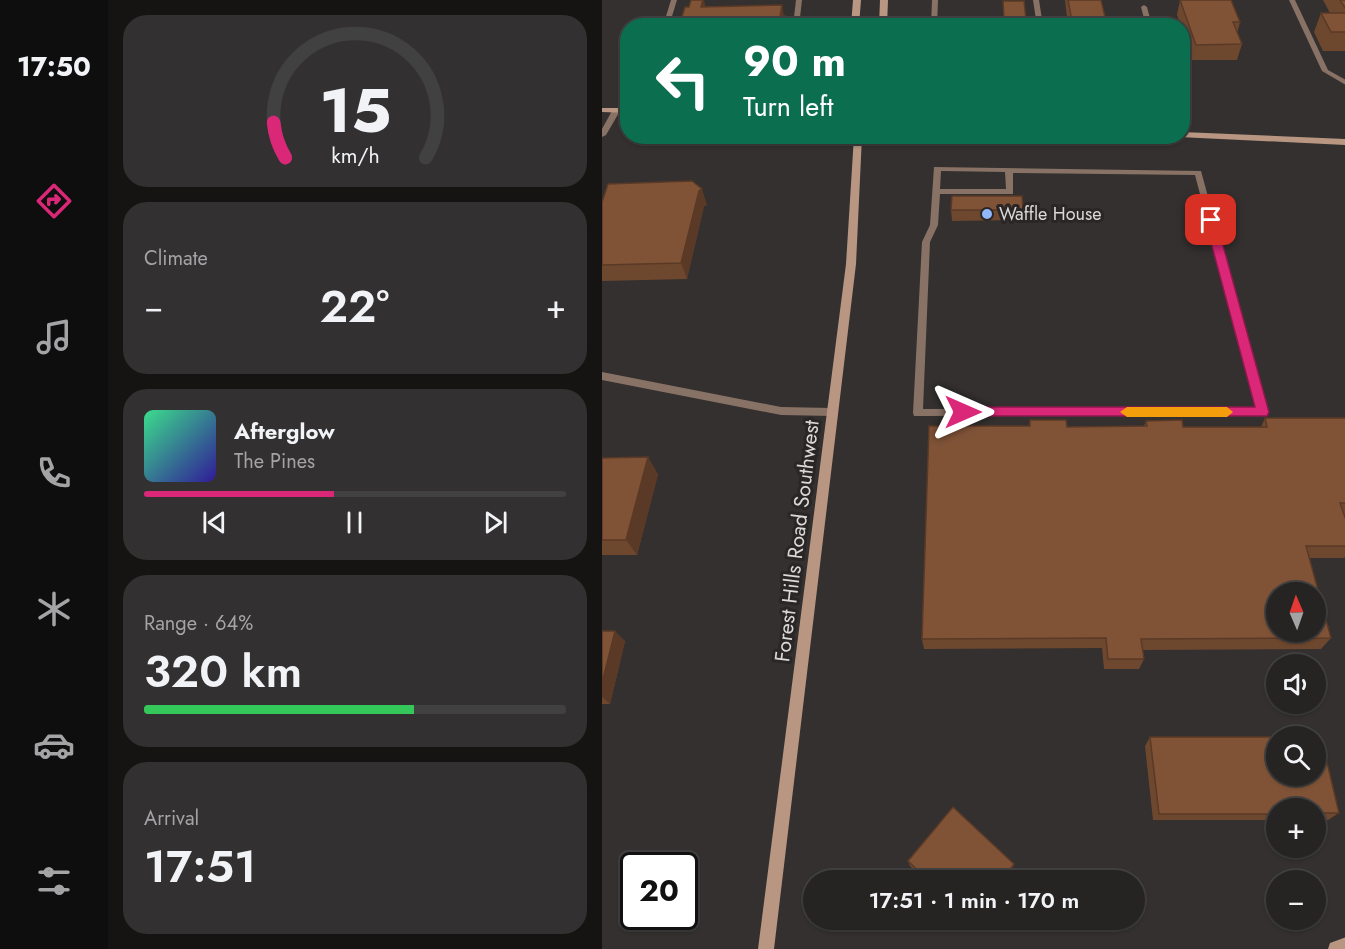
<!DOCTYPE html>
<meta charset="utf-8">
<style>
body{margin:0;font-family:Jost,sans-serif;background:#323030;color:#f1f3f6;height:100vh;display:flex;flex-direction:column;font-size:22px;white-space:nowrap}
*{box-sizing:border-box;margin:0}
p{font-size:20px;color:#a4a4a6}
.icon{flex:none;width:33px;height:33px;fill:none;stroke:currentColor;stroke-width:2;stroke-linecap:round;stroke-linejoin:round}
.map{position:relative;flex:1;overflow:hidden}
.sheet{display:flex;flex-direction:column;gap:15px;padding:15px;background:#151413;width:494px}
.sheet>*{flex:none}
.top-card{position:absolute;left:18px;top:18px;width:570px;height:126px;border-radius:24px;box-shadow:0 2px 4px #0004,0 0 0 2px #424141;background:#0b6e4f;color:#fff;overflow:hidden}
.needle{width:39px;rotate:358deg}
.tools{position:absolute;left:664px;top:582px;display:grid;gap:12px}
.tools a{display:grid;place-items:center;width:60px;height:60px;border-radius:50%;background:#262423;box-shadow:0 2px 4px #0004,0 0 0 2px #424141;font-size:30px}
.speed{position:absolute;left:18px;top:852px;display:flex;gap:12px;font-size:30px;font-weight:700;text-align:center}
.speed>*{display:grid;place-content:center;width:78px;height:78px;border-radius:50%;background:#262423;box-shadow:0 2px 4px #0004,0 0 0 2px #424141;line-height:1}
.speed .limit{border:3px solid #111;border-radius:9px;background:#fff;color:#111}
.pin{position:absolute;display:grid;place-items:center;width:51px;height:51px;color:#fff;margin:-26px;border-radius:12px;box-shadow:0 3px 9px #0006}
.me{position:absolute;width:66px;margin:-33px;rotate:90deg;stroke-linejoin:round;filter:drop-shadow(0 0 4px #0008)}
.turn{display:flex;align-items:center;gap:21px;height:126px;padding:0 24px;font-size:27px}
.turn .icon{width:78px;height:78px;stroke-width:2.5}
.turn b{display:block;font-size:42px;line-height:51px}
.big{font-size:45px;font-weight:600;line-height:1.1}
.sheet .tile{flex:1;display:flex;flex-direction:column;justify-content:center;gap:9px;min-width:0;padding:0 21px;border-radius:24px;background:#323030}
.sheet .dial{align-items:center;gap:0}
.dial svg{height:156px;overflow:visible;fill:none;stroke:#424141;stroke-width:7;stroke-linecap:round;text-anchor:middle}
.dial text{fill:#f1f3f6;stroke:none}
.song{display:flex;align-items:center;gap:18px}
.cover{width:72px;height:72px;border-radius:9px;background:linear-gradient(135deg,hsl(150 70% 55%),hsl(250 70% 35%))}
.played{height:6px;border-radius:3px;background:linear-gradient(90deg,#db2777 45%,#424141 45%)}
.keys{display:flex;justify-content:space-around;direction:ltr}
.heat{display:flex;justify-content:space-between;align-items:center;font-size:33px;direction:ltr}
.charge{height:9px;border-radius:4px;background:linear-gradient(90deg,#34c759 64%,#424141 0)}
.trip{position:absolute;left:201px;top:870px;width:342px;height:60px;border-radius:30px;background:#262423;box-shadow:0 2px 4px #0004,0 0 0 2px #424141;font-weight:600;line-height:60px;text-align:center}
main{display:flex;flex:1;min-height:0}
.tabs{display:flex;flex-direction:column;width:108px;justify-content:space-around;align-items:center;background:#0f0e0e;color:#a4a4a6}
.tabs .icon{width:42px;height:42px}
.tabs .on{color:#db2777}
.tabs b{font-size:27px;color:#f1f3f6}
.map>svg:first-child{display:block}
</style>
<main>
<nav class="tabs">
<b>17:50</b>
<svg class="icon on" aria-label="directions" viewBox="0 0 24 24"><path d="M12 3l9 9-9 9-9-9zM9 14v-3h6M13 9l2 2-2 2"/></svg>
<svg class="icon" aria-label="music" viewBox="0 0 24 24"><path d="M9 18V5l10-2v13"/><circle cx="6" cy="18" r="3"/><circle cx="16" cy="16" r="3"/></svg>
<svg class="icon" aria-label="phone" viewBox="0 0 24 24"><path d="M5 4h4l2 5-3 2q2 4 5 5l2-3 5 2v4C11 20 4 13 5 4z"/></svg>
<svg class="icon" aria-label="climate" viewBox="0 0 24 24"><path d="M12 3v18M4 7l16 10M4 17L20 7"/></svg>
<svg class="icon" aria-label="car" viewBox="0 0 24 24"><path d="M5 17H2v-5l4-1 3-4h7l3 4 3 1v5h-3M9 17h6M6 11h13"/><circle cx="7" cy="17" r="2"/><circle cx="17" cy="17" r="2"/></svg>
<svg class="icon" aria-label="filters" viewBox="0 0 24 24"><path d="M4 7h16M4 17h16"/><circle cx="9" cy="7" r="2"/><circle cx="15" cy="17" r="2"/></svg>
</nav>
<section class="sheet">
<div class="tile dial"><svg viewBox="0 0 100 80">
<path d="M14 69A42 42 0 1 1 86 69"/>
<path d="M14 69A42 42 0 0 1 8 51" stroke="#db2777"/>
<text x="50" y="56" font-size="32" font-weight="700">15</text>
<text x="50" y="72" font-size="11">km/h</text>
</svg></div>
<div class="tile"><p>Climate</p>
<div class="heat"><a>−</a><b class="big">22°</b><a>+</a></div>
</div>
<div class="tile">
<div class="song"><i class="cover"></i><div><b>Afterglow</b><p>The Pines</p></div></div>
<div class="played"></div>
<div class="keys"><svg class="icon" aria-label="previous" viewBox="0 0 24 24"><path d="M18 5L8 12l10 7zM5 5v14"/></svg><svg class="icon" aria-label="pause" viewBox="0 0 24 24"><path d="M8 5v14M16 5v14"/></svg><svg class="icon" aria-label="next" viewBox="0 0 24 24"><path d="M6 5l10 7-10 7zM19 5v14"/></svg></div>
</div>
<div class="tile"><p>Range · 64%</p><b class="big">320 km</b><div class="charge"></div></div>
<div class="tile"><p>Arrival</p><b class="big">17:51</b></div>
</section>
<div class="map">
<svg width="744" height="949" viewBox="0 0 744 949">
<rect width="100%" height="100%" fill="#33302f"/>
<g fill="none" stroke-linecap="round" stroke-linejoin="round">
<g fill="#887265" fill-rule="evenodd">
<polygon points="69,0 75,0 67,26 61,26"/>
<polygon points="194,0 200,0 197,26 191,26"/>
<polygon points="330,0 336,0 335,26 329,26"/>
<polygon points="431,0 437,0 441,26 435,26"/>
<polygon points="687,0 693,0 726,70 744,80 744,85 720,71"/>
<polygon points="542,5 545,7 550,26 544,26 539,7"/>
<polygon points="11,109 18,111 4,135 0,137 0,129"/>
<path d="M332,167L599,171L665,412L664,415L312,416L311,413L320,242L328,225ZM339,171L403,172L404,189H338ZM411,173L593,175L654,408L321,409L328,242L336,225L338,194H411Z"/>
<polygon points="0,372 179,407 230,408 235,412 230,416 179,415 0,380"/>
</g>
<g fill="#b89682" fill-rule="evenodd">
<polygon points="251,0 259,0 257,26 249,26"/>
<polygon points="278,0 286,0 285,26 277,26"/>
<polygon points="0,108 26,108 26,113 0,112"/>
<polygon points="580,132 744,139 744,145 577,137 580,136"/>
<polygon points="252,136 260,136 254,264 172,949 156,949 244,264"/>
<polygon points="744,937 744,949 726,949 728,943"/>
</g>
</g>
<g fill="#6e472f">
<polygon points="463,0 499,0 504,21 503,26 466,26"/>
<polygon points="578,0 638,22 635,34 640,44 635,60 590,60 580,31 580,26 579,26 575,15"/>
<polygon points="721,0 744,0 744,51 721,51 712,32 719,13 728,13"/>
<polygon points="401,1 424,19 424,26 402,26"/>
<polygon points="0,202 105,205 102,206 85,279 0,281"/>
<polygon points="349,210 421,210 420,220 350,221"/>
<polygon points="663,418 744,418 744,516 742,516 744,520 744,556 742,558 707,558 729,638 719,649 541,650 542,659 537,669 502,669 500,648 322,649 320,639 427,426 428,420 465,427 542,426 544,421 581,427 659,427"/>
<polygon points="0,458 56,474 35,555 0,555"/>
<polygon points="0,631 23,641 8,704 0,704"/>
<polygon points="548,737 737,813 726,820 714,820 714,808 675,808 675,820 551,820 543,746"/>
<polygon points="306,861 411,869 402,880 323,880 308,866"/>
</g>
<g fill="#5a3a26">
<polygon points="101,0 102,0 105,14 99,7"/>
<polygon points="180,5 184,26 180,26 178,17"/>
<polygon points="100,189 105,205 102,206 85,279 79,263 97,191"/>
<polygon points="46,457 56,474 35,555 24,540"/>
<polygon points="13,631 23,641 8,704 0,697 0,683"/>
<polygon points="412,864 411,869 402,880 400,880"/>
</g>
<g fill="#805337" stroke="#5a3a26" stroke-width="1.5" fill-rule="evenodd">
<polygon points="89,0 101,0 99,7 180,5 178,17 183,16 181,26 77,26 83,7 87,7"/>
<polygon points="466,0 499,0 504,21 470,21"/>
<polygon points="578,0 629,0 638,22 631,22 640,44 594,45"/>
<polygon points="738,0 744,0 744,9"/>
<polygon points="401,1 422,1 424,19 402,19"/>
<polygon points="719,13 744,13 744,32 729,32"/>
<polygon points="90,181 100,189 97,191 79,263 0,265 0,202 6,184"/>
<polygon points="350,196 420,196 421,210 349,210"/>
<path d="M663,418H744V503H738L744,520V546H704L729,638L539,639L542,659H506L504,638L320,639L327,426H428V420H464L465,427L545,426L544,421L580,420L581,427H665ZM675,592H714V632H675Z"/>
<polygon points="46,457 24,540 0,540 0,458"/>
<polygon points="0,631 13,631 0,683"/>
<polygon points="548,737 675,737 675,776 714,776 714,737 719,737 737,813 714,813 714,808 675,808 675,814 557,814"/>
<polygon points="351,807 412,864 400,880 326,880 306,861"/>
</g>
<polygon fill="#db2777" stroke="#8e194d" stroke-width="1.5" points="609,216 614,220 667,412 665,416 357,416 355,412 361,407 653,407 603,220"/>
<polygon fill="#f59e0b" points="525,407 625,407 631,412 625,417 525,417 518,412"/>
<circle fill="#90b8fd" stroke="#292625" stroke-width="2" cx="385" cy="214" r="6"/>
<g text-anchor="middle" dominant-baseline="central" stroke-width="6" stroke-linejoin="round" paint-order="stroke">
<g font-size="18" fill="#dad9d8" stroke="#292625" text-anchor="start">
<text x="397" y="214">Waffle House</text>
</g>
<g font-size="21" fill="#dad9d8" stroke="#292625">
<text transform="translate(195 541) rotate(-83)">Forest Hills Road Southwest</text>
</g>
</g>
</svg>
<div class="tools">
<a><svg class="needle" viewBox="-14 -14 28 28"><path d="M0-13l5 13h-10z" fill="#e53935"/><path d="M0 13l5-13h-10z" fill="#a4a4a6"/></svg></a>
<a><svg class="icon" aria-label="sound" viewBox="0 0 24 24"><path d="M4 9h4l5-4v14l-5-4H4zM17 9q2 3 0 6"/></svg></a>
<a><svg class="icon" aria-label="search" viewBox="0 0 24 24"><circle cx="10" cy="10" r="6"/><path d="M15 15l6 6"/></svg></a>
<a>+</a>
<a>−</a>
</div>
<div class="speed"><div class="limit">20</div></div>
<div class="pin" style="left:609px;top:220px;background:#d93025"><svg class="icon" aria-label="arrive" viewBox="0 0 24 24"><path d="M6 21V4h12l-3 4 3 4H6"/></svg></div>
<svg class="me" style="left:361px;top:412px" viewBox="-20 -20 40 40"><path d="M0-17L14 15 0 8-14 15z" fill="#db2777" stroke="#fff" stroke-width="4"/></svg>
<div class="trip">17:51 · 1 min · 170 m</div>
<div class="top-card">
<div class="turn"><svg class="icon" aria-label="left" viewBox="0 0 24 24"><path d="M17 20v-9H6M10 6l-5 5 5 5"/></svg><div><b>90 m</b>Turn left</div></div>
</div>
</div>
</main>
